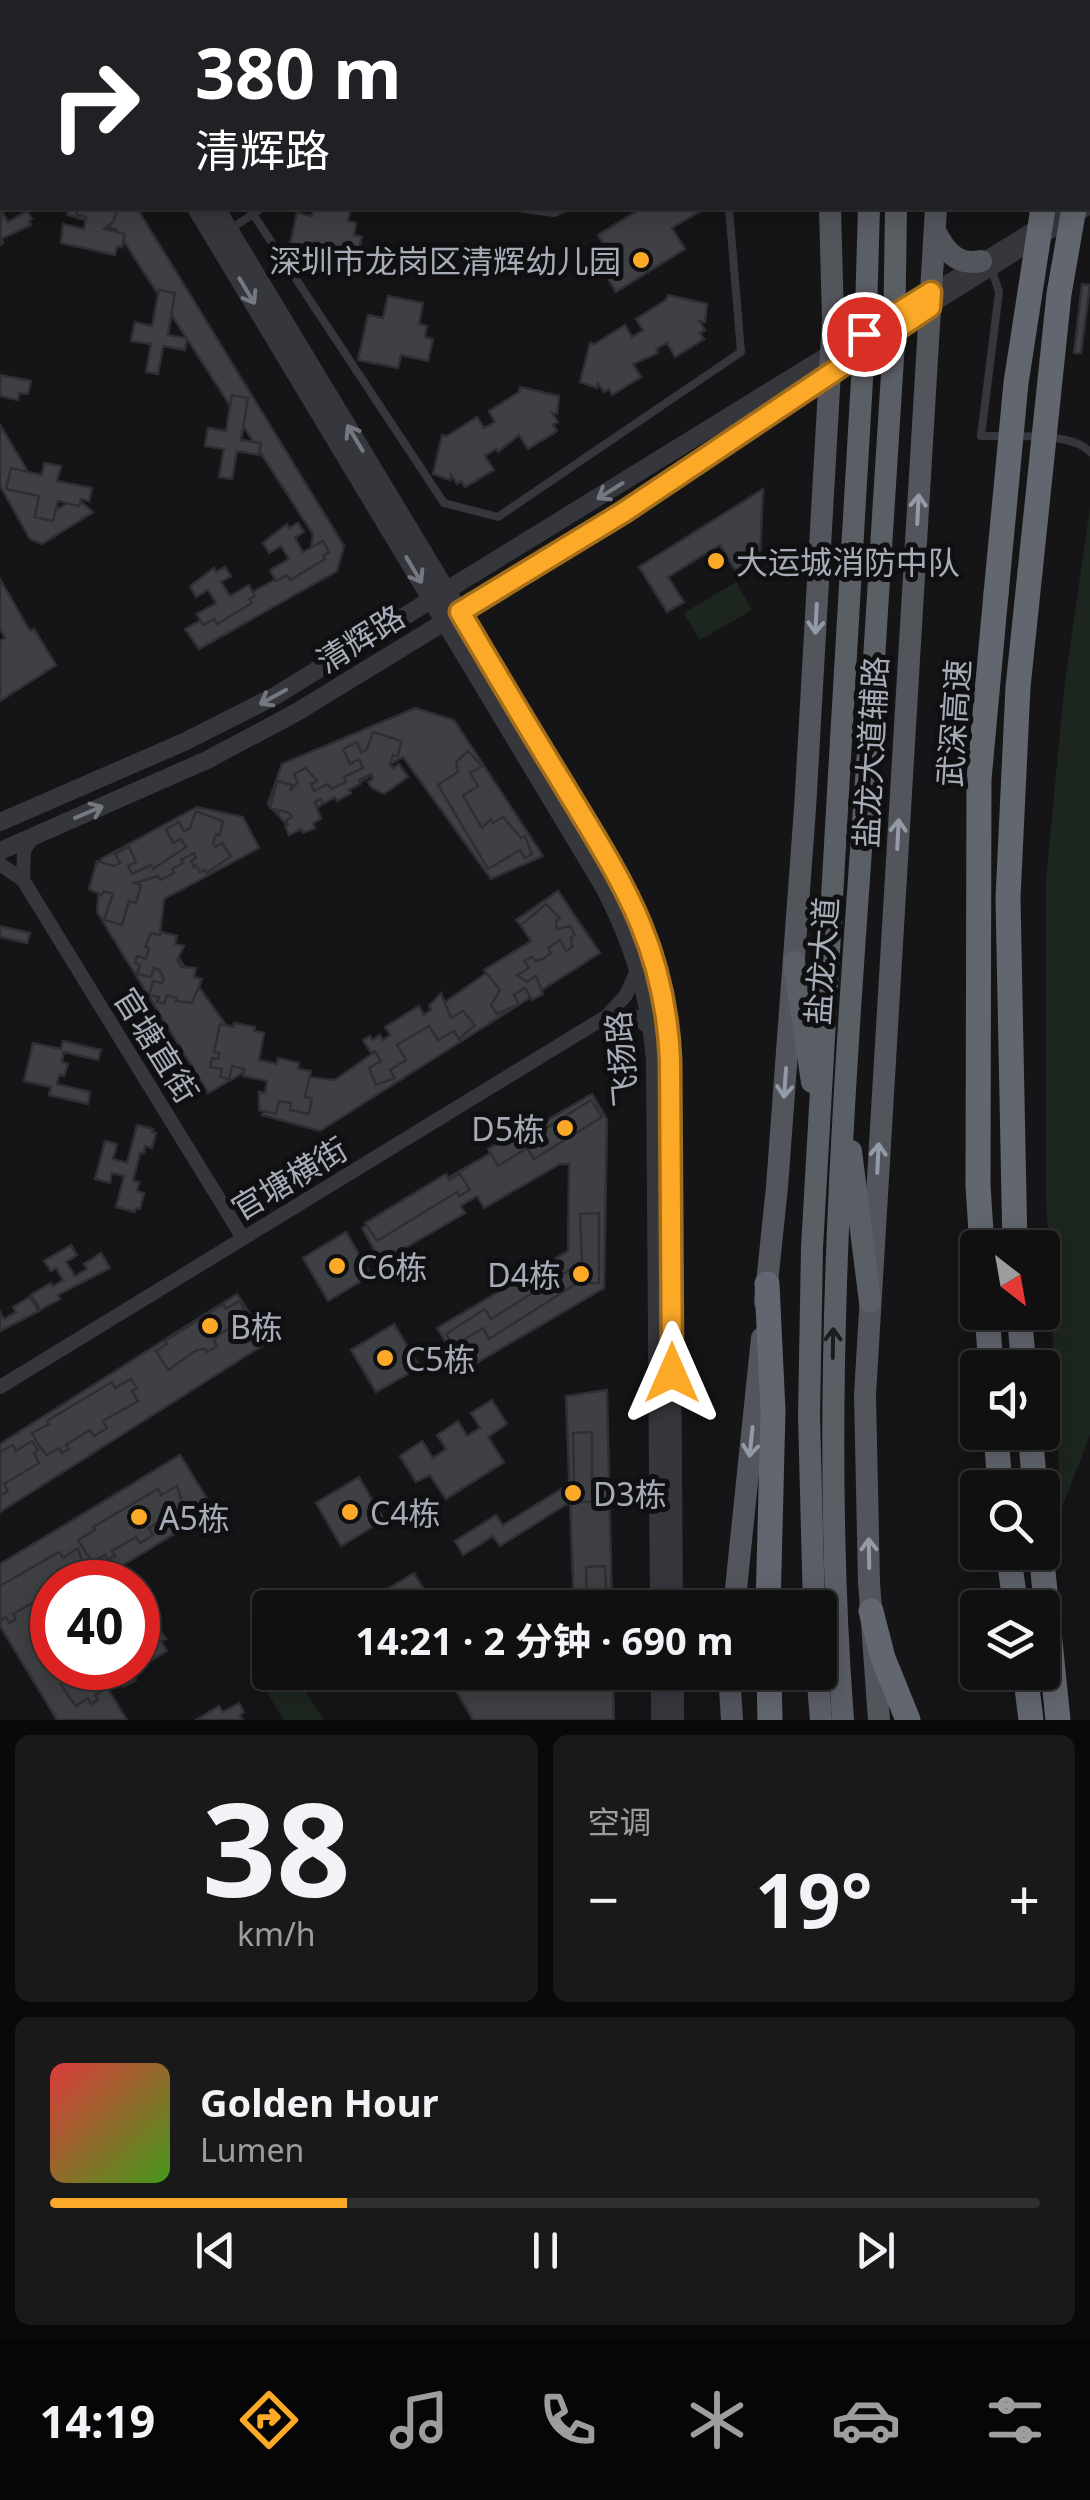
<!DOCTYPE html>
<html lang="zh">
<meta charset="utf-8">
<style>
body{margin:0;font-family:"Noto Sans","Noto Sans SC",sans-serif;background:#19191a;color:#f1f3f6;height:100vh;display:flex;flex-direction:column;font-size:38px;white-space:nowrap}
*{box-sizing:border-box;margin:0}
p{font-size:32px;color:#9c9d9f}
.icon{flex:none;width:55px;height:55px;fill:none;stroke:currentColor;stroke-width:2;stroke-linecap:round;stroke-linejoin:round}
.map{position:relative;height:1720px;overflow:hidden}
.drawer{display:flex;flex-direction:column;gap:15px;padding:15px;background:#090909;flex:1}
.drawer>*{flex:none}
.guide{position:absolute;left:0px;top:0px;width:1090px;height:210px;box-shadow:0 5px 25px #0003,0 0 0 2px #303031;background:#202124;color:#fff;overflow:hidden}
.needle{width:65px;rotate:149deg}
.controls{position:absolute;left:960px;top:1230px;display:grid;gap:20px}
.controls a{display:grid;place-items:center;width:100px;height:100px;border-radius:10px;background:#101011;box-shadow:0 5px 25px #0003,0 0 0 2px #303031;font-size:50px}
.speed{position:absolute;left:30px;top:1560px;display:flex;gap:20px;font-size:50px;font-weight:700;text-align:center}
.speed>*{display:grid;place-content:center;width:130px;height:130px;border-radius:50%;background:#101011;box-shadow:0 5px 25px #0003,0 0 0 2px #303031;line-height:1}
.speed .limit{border:15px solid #d22;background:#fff;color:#111}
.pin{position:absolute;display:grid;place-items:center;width:85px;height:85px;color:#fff;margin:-42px;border:5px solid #fff;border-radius:50%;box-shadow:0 2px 10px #0007}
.me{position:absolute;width:110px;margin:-55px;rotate:0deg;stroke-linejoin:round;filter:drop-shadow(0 0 8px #0008)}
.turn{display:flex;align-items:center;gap:35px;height:210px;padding:0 30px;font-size:45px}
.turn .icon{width:130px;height:130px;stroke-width:2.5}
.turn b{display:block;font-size:70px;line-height:85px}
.big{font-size:75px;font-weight:700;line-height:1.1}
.drawer .tile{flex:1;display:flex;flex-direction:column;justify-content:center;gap:15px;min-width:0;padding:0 35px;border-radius:15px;background:#19191a}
.drawer .dial{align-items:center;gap:0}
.dial b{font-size:130px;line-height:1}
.song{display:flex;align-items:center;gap:30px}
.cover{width:120px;height:120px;border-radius:15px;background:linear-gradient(135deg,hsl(0 70% 55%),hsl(100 70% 35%))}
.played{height:10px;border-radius:5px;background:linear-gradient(90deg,#fca928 30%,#303031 30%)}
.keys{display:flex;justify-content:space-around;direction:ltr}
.heat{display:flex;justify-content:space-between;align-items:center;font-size:55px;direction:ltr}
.drawer .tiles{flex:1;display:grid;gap:15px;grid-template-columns:1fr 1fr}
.tile:last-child{grid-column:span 2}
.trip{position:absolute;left:252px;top:1590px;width:585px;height:100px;border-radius:10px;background:#101011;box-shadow:0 5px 25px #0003,0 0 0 2px #303031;font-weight:700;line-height:100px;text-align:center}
.menu{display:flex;height:160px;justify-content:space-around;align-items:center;background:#060607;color:#9c9d9f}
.menu .icon{width:70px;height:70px}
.menu .on{color:#fca928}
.menu b{font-size:45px;color:#f1f3f6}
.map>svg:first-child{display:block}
</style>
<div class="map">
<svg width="1090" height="1720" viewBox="0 0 1090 1720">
<rect width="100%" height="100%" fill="#151517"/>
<g fill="#1d261e">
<polygon points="1090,507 1090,1435 1061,1510 1046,1199 1046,880 1064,690"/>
<polygon points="736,582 752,610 700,640 684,613"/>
<polygon points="295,1675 324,1720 284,1720 267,1693"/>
</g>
<g fill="#3f4044" stroke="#2f2f33" stroke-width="2.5">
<polygon points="2,194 3,214 8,222 27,211 32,219 29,221 31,225 1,239 3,243 0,245"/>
<polygon points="69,208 137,208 344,546 337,571 199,649 185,629 309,561 313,534 116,229 67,215"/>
<polygon points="76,208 117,208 114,221 104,229 125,234 122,247 117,246 115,255 61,243 63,224 84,229 86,217 77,215"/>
<polygon points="314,208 351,208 348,221 356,223 354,235 362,237 357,258 330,252 327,266 287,258 297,213 312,216"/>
<polygon points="642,208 706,208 672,228 685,249 616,292 607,277 619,270 598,235"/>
<polygon points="1082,284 1090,285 1081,353 1074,353"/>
<polygon points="159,290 175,293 168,335 187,338 185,350 163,346 158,374 146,372 151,344 131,341 135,322 152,326"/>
<polygon points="668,295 707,304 705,322 699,321 705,330 700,333 704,339 675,357 667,343 656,349 658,353 633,364 641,377 612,395 609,389 604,392 598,383 597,388 580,382 590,343 595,344 625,325 632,337 643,330 636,319 666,300"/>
<polygon points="388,296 423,303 419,324 427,326 425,337 433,339 428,361 401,355 398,368 358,360 368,315 383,318"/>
<polygon points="0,375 31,381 28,394 19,393 18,400 0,396"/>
<polygon points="520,387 559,396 557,414 552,413 558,422 553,425 557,431 528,449 519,435 498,452 496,449 485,456 494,470 465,487 461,481 457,484 451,475 450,480 433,474 442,435 447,436 477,417 484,428 495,422 489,411 519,392"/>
<polygon points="232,395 248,398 241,440 261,443 259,455 237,451 232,479 219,477 224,449 205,446 208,428 226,431"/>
<polygon points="0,425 52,512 76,498 93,512 42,544 30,539 0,486"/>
<polygon points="44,463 61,466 57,481 92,488 89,501 81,499 79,506 58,501 53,521 35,517 39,496 6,489 11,468 42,475"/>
<polygon points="763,489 760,555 735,570 720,545 668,577 684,602 667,612 639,567"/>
<polygon points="298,523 304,532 295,538 303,552 323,541 329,552 323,556 325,559 290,580 287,575 276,581 270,570 289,559 281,546 269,553 263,543 287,524 289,528"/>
<polygon points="225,567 231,576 221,582 230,596 249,585 255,596 249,599 252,603 217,624 214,619 203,625 197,614 216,603 208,590 196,597 190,586 214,568 216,572"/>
<polygon points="0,579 30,631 34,629 56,665 0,701 0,641 5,638 0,629"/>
<polygon points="415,708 454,720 543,856 491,879 403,757 287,825 268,804 282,764"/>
<polygon points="373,732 401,741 398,756 393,755 390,764 393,768 399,764 408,777 384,794 371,787 368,782 373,779 371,774 359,780 360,784 349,790 351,793 337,801 335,797 323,804 321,799 315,802 321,819 313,823 315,828 303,833 301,829 289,835 285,826 288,825 286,820 292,817 289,813 280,810 279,814 278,810 270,808 277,781 292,785 290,791 298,782 294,774 306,768 317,781 311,784 314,791 328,784 331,789 346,782 344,777 363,768 359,759 350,764 343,749 357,742 361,752 367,749"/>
<polygon points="468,751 482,766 470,773 478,786 463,796 482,828 491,819 493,823 503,817 521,838 525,836 532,854 525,858 520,850 488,869 438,785 458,772 456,762"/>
<polygon points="197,807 243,817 259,848 164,899 160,932 255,1066 208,1093 97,912 101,859"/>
<polygon points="196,811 223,821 220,835 216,834 213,843 215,847 222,843 231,856 207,873 205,870 200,872 196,865 194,867 191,861 196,858 194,853 181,860 183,863 172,869 174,873 160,880 158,876 135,883 141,885 136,903 129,901 122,925 104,920 113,894 104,891 102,895 89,889 97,861 114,866 120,863 115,854 129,847 136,862 128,866 132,874 151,865 153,869 186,847 181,839 173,843 166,829 179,822 184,831 190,828"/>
<polygon points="558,891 600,953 320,1131 262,1115 280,1074 335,1080 533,940 516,920"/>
<polygon points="546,904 560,918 556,921 557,929 570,926 575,935 571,937 572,947 566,951 560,940 548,948 551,953 543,959 535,961 532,957 524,961 529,968 517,975 527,982 536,976 543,994 532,1000 525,988 514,995 519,1004 497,1014 491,1005 500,990 484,970 531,941 521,925"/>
<polygon points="0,926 30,933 27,943 0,937"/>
<polygon points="161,932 177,936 175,944 184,946 177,960 181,967 196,968 194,977 202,979 192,1003 176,1001 177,998 167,995 164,1004 157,1002 159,997 149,995 153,981 162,983 164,978 159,970 154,968 151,977 137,974 140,965 135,963 137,956 146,959 149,948 145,947 151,933 160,935"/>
<polygon points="441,993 451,1018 463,1011 475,1025 459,1039 454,1031 438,1040 429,1026 397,1045 406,1060 390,1070 395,1078 376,1085 369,1068 381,1061 375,1051 371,1053 363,1040 370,1036 372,1040 380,1035 383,1040 390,1035 385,1027 419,1006 424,1015 431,1010 429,1006"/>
<polygon points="234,1023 255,1027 254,1031 264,1033 259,1060 277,1064 278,1058 299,1063 298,1069 311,1071 305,1097 312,1098 309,1114 290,1110 291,1103 279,1101 276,1114 259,1110 259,1092 265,1093 267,1081 243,1076 244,1069 232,1066 229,1079 220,1077 222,1069 210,1067 212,1058 218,1059 219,1053 214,1052 220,1024 234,1027"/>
<polygon points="63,1041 101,1050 98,1060 64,1052 62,1062 68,1064 64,1076 59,1075 57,1084 90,1092 88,1104 49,1095 51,1087 24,1081 33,1043 61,1049"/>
<polygon points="592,1094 607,1119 604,1288 463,1371 437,1328 568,1251 569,1164 560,1164 484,1208 477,1196 461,1206 465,1213 381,1262 362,1228"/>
<polygon points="591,1100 602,1117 534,1159 527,1148 498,1166 488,1149 531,1123 538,1133"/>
<polygon points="137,1125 153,1129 152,1132 156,1133 152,1148 145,1146 144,1153 140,1153 133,1181 139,1182 137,1191 144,1193 140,1209 136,1208 135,1212 116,1207 124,1176 112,1173 110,1183 95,1179 105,1141 117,1144 113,1159 127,1163"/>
<polygon points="446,1174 449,1180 460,1174 470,1190 459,1196 457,1192 377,1241 365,1223"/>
<polygon points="599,1213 599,1283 582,1283 582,1280 489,1339 483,1328 454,1346 446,1334 485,1309 491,1319 582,1262 580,1214"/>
<polygon points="346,1232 371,1275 328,1301 303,1258"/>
<polygon points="71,1245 77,1255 66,1262 75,1276 87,1269 84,1264 101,1253 110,1268 58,1295 60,1299 40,1310 31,1295 51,1283 53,1286 63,1280 56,1268 51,1271 44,1261"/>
<polygon points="237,1294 268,1342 0,1512 0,1444"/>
<polygon points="30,1297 39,1311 0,1331 0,1312 4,1319 16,1312 13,1307"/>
<polygon points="239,1301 249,1316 217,1336 214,1341 217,1346 207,1352 205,1349 197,1350 168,1370 156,1351 167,1344 165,1341 223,1304 226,1309"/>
<polygon points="394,1324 420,1367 376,1392 351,1350"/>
<polygon points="131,1379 137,1388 132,1391 138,1401 103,1421 107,1428 94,1436 90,1430 66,1445 69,1449 62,1453 59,1448 47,1455 40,1447 32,1433 49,1424 47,1421 112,1382 115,1388"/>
<polygon points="607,1390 612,1608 574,1608 566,1396"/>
<polygon points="492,1400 507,1424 488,1437 504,1462 446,1499 430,1475 416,1482 400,1456 422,1441 433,1458 446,1449 437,1435 458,1421 467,1436 480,1428 471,1413"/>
<polygon points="592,1432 592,1502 575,1502 575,1499 500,1546 493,1536 463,1555 455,1541 496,1515 503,1525 574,1481 573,1433"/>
<polygon points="32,1441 38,1450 34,1453 39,1463 4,1484 8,1491 0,1496 0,1452 13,1445 16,1451"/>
<polygon points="180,1455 214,1510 95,1582 52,1582 52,1668 95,1668 127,1720 57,1720 0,1626 0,1564"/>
<polygon points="359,1477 384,1520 341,1546 316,1503"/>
<polygon points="177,1486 184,1507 149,1528 153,1535 140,1543 136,1537 112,1551 115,1556 108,1560 105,1555 93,1561 86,1553 78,1540 95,1530 93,1527 158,1489 161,1495"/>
<polygon points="78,1548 85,1570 64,1582 52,1582 52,1599 41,1606 38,1600 13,1614 16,1619 9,1623 6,1617 0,1621 0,1586 59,1552 63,1558"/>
<polygon points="605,1566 607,1608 587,1608 586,1567"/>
<polygon points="414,1573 435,1608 376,1608 371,1599"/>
<polygon points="160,1630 166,1639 161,1641 167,1651 132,1672 136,1680 123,1687 120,1681 95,1695 98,1700 91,1704 88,1698 76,1706 69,1697 61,1684 78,1674 76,1671 82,1668 138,1668 138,1635 141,1633 144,1639"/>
<polygon points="463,1672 613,1672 614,1720 473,1720 450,1681"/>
<polygon points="239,1703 244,1712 240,1715 243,1720 196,1720 219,1706 223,1712"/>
</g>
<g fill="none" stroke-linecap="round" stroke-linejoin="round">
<g stroke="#36373d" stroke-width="8">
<polyline points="149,0 150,2"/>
<polyline points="275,0 276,2"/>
<polyline points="249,208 444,503 498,517 741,352 729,208"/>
<polyline points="518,208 554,213 565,208"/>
<polyline points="229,230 262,208"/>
<path d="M991,267L999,292L981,436C1009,437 1071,431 1090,452"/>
</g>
<g stroke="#36373d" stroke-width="14">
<polyline points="0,70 2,68"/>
<polyline points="1088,195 1090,193"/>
<polyline points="931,292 1067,208"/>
<polyline points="930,307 1090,207"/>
<polyline points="0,864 23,880 243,1238"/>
<polyline points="23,880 24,850 34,836"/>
<polyline points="608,1016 634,1016 653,1031"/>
<polyline points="0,1387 607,1016 626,995 638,968"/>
</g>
<g stroke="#36373d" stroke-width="18">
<polyline points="91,0 91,2"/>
<polyline points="109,0 109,2"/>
<path d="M196,208L604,887C633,943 650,997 655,1060L659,1608"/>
<path d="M216,208L624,885C653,942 668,996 670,1060L674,1608"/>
<polyline points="0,822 184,742 275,696 931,292"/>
<polyline points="0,851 207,760 297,712 624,512 930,307"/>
<polyline points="660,1672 660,1720"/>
<polyline points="675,1672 675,1720"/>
</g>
<g stroke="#52555c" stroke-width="22">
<polyline points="822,0 822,2"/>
<polyline points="945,2 945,0"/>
<path d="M935,231C945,251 957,266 981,261"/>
<polyline points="765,1302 777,1187 805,809 833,319 830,208"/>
<polyline points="734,1608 762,1338"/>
<polyline points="729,1672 732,1720"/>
<polyline points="879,1720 869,1582 865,1395 936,208"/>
</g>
<g stroke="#5a5e65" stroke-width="22">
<polyline points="864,0 864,2"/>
<polyline points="900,2 900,0"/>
<polyline points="794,962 812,1082"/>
<polyline points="851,1151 870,1302"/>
<polyline points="814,1608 809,1416 812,1248 841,740"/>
<polyline points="817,1672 821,1720"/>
<path d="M843,1720C818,1392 846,1065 869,738"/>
</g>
<g stroke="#62666e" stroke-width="25">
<polyline points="1079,2 1080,0"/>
<polyline points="1088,127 1090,112"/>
<polyline points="982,1248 978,1185 979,779 996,594"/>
<polyline points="1015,1248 1008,898 1018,687 1030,572"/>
<polyline points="767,1284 773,1411 768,1608"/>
<polyline points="987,1312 991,1368"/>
<polyline points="1019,1312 1024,1368"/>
<polyline points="996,1432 1000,1488"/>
<polyline points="1030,1432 1035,1488"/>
<polyline points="1008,1552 1016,1608"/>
<polyline points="1041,1552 1058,1720"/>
<polyline points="871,1611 883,1658 908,1720"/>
<polyline points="769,1672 770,1720"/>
<polyline points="1025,1672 1031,1720"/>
</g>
<g stroke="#5a5e65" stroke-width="22">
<polyline points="869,738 894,342 896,208"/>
<polyline points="841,740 866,311 869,208"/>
</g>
<g stroke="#62666e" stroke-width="25">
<polyline points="1030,572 1059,294 1074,208"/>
<polyline points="996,594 1016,383 1043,208"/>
</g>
</g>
<defs><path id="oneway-shaft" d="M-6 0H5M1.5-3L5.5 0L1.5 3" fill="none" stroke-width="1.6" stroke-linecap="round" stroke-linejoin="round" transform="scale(2.5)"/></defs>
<g stroke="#747881">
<use href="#oneway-shaft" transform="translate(247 291) rotate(59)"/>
<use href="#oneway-shaft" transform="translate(355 438) rotate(-121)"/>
<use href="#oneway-shaft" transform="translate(610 491) rotate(148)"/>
<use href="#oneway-shaft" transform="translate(414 570) rotate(59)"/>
<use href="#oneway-shaft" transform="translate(273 697) rotate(151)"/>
<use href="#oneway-shaft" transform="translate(89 812) rotate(-23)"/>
</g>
<g stroke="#959ba6">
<use href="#oneway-shaft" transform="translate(918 509) rotate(-87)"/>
<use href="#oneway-shaft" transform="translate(816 619) rotate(93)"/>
<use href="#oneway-shaft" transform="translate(898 834) rotate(-87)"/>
<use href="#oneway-shaft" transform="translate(785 1083) rotate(94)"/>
<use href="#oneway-shaft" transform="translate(878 1158) rotate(-87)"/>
<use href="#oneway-shaft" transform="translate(751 1442) rotate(96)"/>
<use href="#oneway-shaft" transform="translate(869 1553) rotate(-91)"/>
</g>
<use stroke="#1b1c1e" href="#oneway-shaft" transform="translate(833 1343) rotate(-89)"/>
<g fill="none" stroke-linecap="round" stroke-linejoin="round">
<defs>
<path id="route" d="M672,1373L670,1060C665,944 621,880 563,784C528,727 494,670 460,612L624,512L930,307L931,292L864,334"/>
</defs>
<use href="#route" stroke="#a46e1a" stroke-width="25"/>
<use href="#route" stroke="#fca928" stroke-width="18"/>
</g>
<g fill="#fca928" stroke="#101012" stroke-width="4">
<circle cx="641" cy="260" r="10"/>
<circle cx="716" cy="561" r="10"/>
<circle cx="565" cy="1128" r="10"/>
<circle cx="337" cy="1266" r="10"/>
<circle cx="581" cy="1274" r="10"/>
<circle cx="210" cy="1326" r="10"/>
<circle cx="385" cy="1358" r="10"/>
<circle cx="573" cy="1493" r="10"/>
<circle cx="350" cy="1512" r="10"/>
<circle cx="139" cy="1517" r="10"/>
</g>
<g text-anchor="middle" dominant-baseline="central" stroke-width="10" stroke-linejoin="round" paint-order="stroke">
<g font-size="32" fill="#a6adb8" stroke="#101012" text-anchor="start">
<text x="621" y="260" text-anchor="end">深圳市龙岗区清辉幼儿园</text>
<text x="736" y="561">大运城消防中队</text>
<text x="545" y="1128" text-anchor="end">D5栋</text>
<text x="357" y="1266">C6栋</text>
<text x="561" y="1274" text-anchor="end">D4栋</text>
<text x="230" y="1326">B栋</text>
<text x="405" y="1358">C5栋</text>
<text x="593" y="1493">D3栋</text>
<text x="370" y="1512">C4栋</text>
<text x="159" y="1517">A5栋</text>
</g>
<g font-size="32" fill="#a6adb8" stroke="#101012">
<text transform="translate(360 638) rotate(-32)">清辉路</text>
<text transform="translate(953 723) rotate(-86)">武深高速</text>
<text transform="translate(870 752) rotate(-87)">盐龙大道辅路</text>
<text transform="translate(821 961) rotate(-86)">盐龙大道</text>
<text transform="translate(157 1045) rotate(58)">官塘直街</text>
<text transform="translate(621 1059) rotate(-95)">飞扬路</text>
<text transform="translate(289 1178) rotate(-31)">官塘横街</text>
</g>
</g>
</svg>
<div class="controls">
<a><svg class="needle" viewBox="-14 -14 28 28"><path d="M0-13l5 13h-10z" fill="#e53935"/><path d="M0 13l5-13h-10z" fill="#9c9d9f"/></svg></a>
<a><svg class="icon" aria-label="sound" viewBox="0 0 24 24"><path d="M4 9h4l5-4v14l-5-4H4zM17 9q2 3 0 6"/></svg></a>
<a><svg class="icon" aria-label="search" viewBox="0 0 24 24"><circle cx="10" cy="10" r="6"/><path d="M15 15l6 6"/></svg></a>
<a><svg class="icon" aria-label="layers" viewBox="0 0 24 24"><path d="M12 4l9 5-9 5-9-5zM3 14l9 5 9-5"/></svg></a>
</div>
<div class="speed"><div class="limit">40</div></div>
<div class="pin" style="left:864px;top:334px;background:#d93025"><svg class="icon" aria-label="arrive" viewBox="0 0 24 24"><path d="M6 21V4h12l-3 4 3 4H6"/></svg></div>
<svg class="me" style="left:672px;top:1373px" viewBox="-20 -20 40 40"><path d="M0-17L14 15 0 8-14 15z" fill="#fca928" stroke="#fff" stroke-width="4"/></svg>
<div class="trip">14:21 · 2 分钟 · 690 m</div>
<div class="guide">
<div class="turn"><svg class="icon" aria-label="right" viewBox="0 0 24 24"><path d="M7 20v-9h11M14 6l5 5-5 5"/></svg><div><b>380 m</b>清辉路</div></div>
</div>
</div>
<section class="drawer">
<div class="tiles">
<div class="tile dial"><b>38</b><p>km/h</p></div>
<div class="tile"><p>空调</p>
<div class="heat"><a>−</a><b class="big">19°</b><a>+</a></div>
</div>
<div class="tile">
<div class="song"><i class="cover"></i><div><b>Golden Hour</b><p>Lumen</p></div></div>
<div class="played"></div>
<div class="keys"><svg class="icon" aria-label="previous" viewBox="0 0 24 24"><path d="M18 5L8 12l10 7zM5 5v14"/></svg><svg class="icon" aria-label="pause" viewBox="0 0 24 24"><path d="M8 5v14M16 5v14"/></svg><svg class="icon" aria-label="next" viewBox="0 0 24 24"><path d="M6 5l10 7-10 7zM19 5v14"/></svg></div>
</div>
</div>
</section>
<nav class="menu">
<b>14:19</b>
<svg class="icon on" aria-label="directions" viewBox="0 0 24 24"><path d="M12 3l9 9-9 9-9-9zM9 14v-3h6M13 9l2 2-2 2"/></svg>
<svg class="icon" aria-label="music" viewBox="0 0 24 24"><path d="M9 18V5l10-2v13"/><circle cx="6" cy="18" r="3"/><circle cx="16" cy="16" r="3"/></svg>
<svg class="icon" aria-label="phone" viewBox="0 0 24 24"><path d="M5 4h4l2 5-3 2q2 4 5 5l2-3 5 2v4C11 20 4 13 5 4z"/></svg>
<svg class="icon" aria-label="climate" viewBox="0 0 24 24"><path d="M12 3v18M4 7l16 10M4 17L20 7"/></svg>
<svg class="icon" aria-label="car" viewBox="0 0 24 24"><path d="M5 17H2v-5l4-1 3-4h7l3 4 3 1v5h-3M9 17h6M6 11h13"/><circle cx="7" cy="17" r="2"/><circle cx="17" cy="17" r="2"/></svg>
<svg class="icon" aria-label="filters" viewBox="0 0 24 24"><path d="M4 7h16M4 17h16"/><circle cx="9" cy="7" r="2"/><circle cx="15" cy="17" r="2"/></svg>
</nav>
